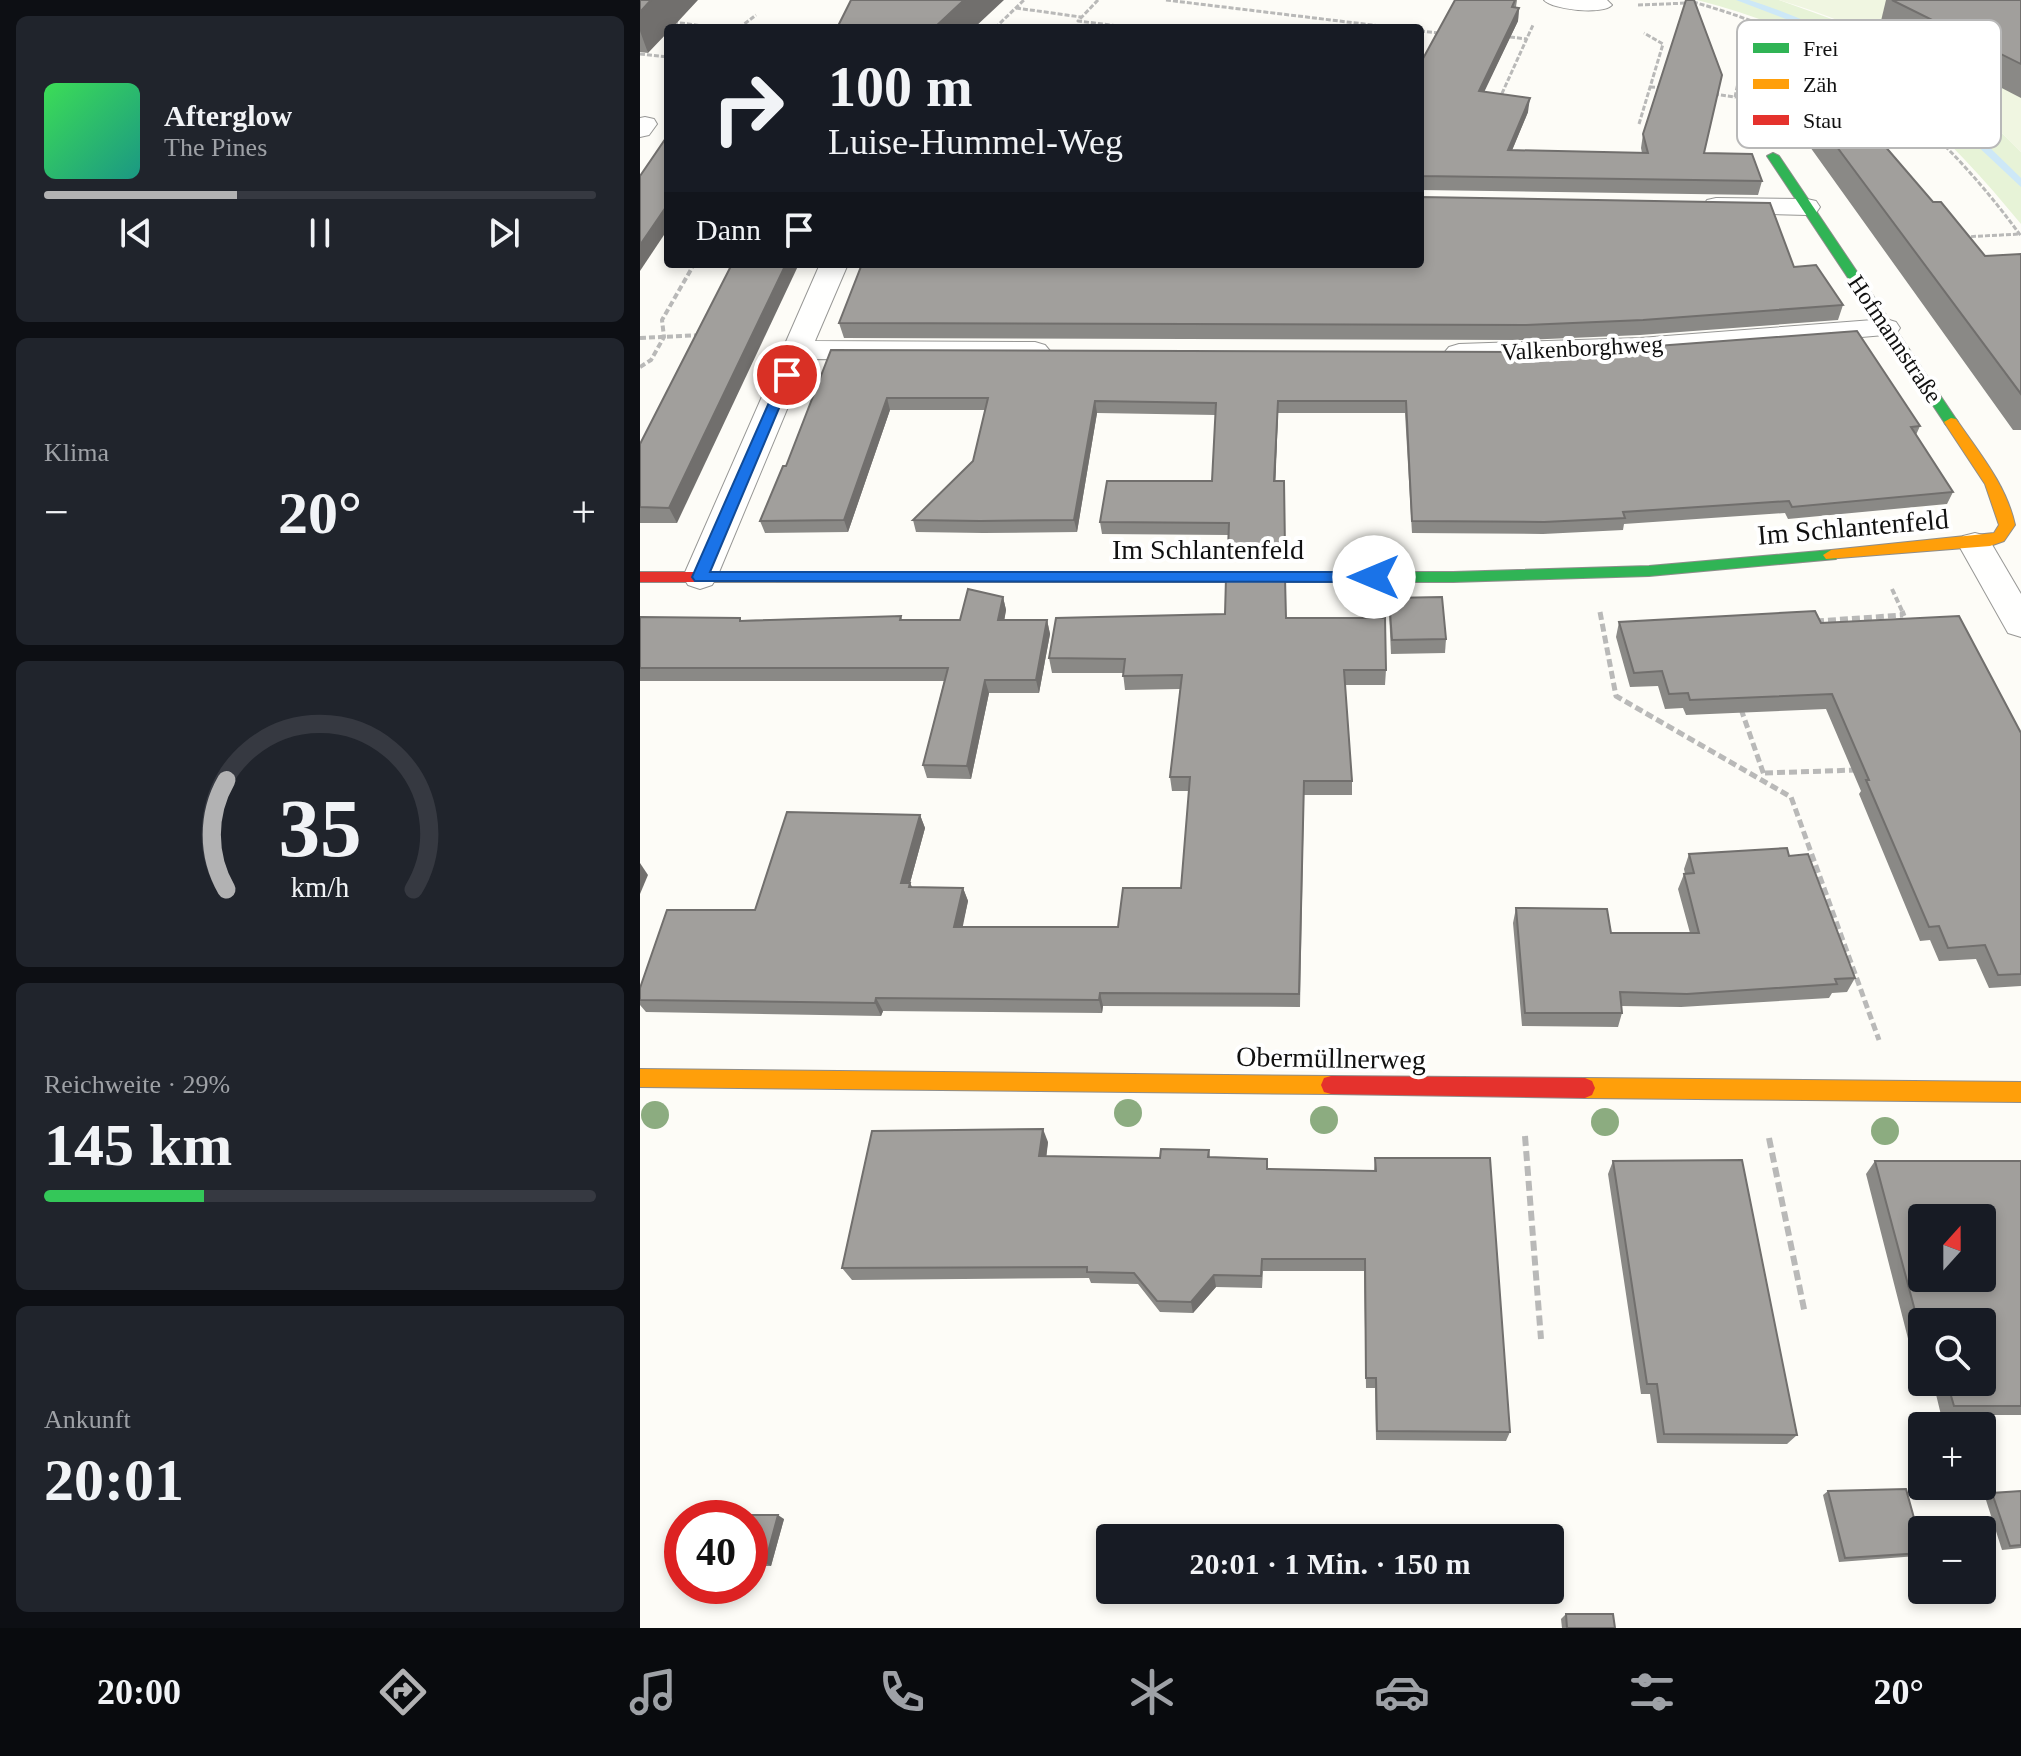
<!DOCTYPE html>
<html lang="de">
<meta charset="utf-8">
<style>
body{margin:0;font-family:"Times New Roman",serif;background:#20242c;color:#f1f3f6;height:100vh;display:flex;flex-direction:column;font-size:30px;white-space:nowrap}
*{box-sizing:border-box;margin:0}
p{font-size:26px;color:#9ea1a6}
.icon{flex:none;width:44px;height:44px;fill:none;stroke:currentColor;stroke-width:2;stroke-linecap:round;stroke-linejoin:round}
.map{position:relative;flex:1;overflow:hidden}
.details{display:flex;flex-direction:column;gap:16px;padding:16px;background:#0d0f14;width:640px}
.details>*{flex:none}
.top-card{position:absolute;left:24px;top:24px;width:760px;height:244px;border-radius:8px;box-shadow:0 4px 12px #0003;background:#171b24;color:#f1f3f6;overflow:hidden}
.needle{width:52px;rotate:21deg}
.fabs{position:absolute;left:1268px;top:1204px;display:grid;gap:16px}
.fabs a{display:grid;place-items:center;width:88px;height:88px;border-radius:8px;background:#171b24;box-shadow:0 4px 12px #0003;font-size:40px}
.speed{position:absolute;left:24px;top:1500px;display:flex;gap:16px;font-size:40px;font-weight:700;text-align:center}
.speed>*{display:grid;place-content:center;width:104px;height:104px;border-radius:50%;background:#171b24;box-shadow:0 4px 12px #0003;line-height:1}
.speed .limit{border:12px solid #d22;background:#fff;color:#111}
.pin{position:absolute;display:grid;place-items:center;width:68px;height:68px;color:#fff;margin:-34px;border:4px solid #fff;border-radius:50%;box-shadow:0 2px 8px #0007}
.me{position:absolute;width:88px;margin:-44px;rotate:270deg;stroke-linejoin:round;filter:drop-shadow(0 0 6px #0008)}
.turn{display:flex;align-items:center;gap:28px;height:168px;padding:0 32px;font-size:36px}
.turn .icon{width:104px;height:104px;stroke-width:2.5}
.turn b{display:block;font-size:56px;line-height:68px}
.then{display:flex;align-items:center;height:76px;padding:0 32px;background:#0003;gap:16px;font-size:30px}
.big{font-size:60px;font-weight:600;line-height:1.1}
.details .tile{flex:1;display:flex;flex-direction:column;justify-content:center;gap:12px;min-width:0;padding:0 28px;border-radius:12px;background:#20242c}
.details .dial{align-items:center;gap:0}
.dial svg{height:208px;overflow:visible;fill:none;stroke:#363941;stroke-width:7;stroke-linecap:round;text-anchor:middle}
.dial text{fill:#f1f3f6;stroke:none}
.song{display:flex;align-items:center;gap:24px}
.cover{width:96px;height:96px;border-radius:12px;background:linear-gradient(135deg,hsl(130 70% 55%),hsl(170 70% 35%))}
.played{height:8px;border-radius:4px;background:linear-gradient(90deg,#b2b2b3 35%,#363941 35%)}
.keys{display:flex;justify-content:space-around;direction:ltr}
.heat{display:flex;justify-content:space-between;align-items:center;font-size:44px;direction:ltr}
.charge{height:12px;border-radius:6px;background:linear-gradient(90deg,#34c759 29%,#363941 0)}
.trip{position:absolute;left:456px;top:1524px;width:468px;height:80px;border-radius:8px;background:#171b24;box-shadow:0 4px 12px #0003;font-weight:600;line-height:80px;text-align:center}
.dock{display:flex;height:128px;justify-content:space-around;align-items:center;background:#090b0e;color:#9ea1a6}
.dock .icon{width:56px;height:56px}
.dock .selected{color:#b2b2b3}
.dock b{font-size:36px;color:#f1f3f6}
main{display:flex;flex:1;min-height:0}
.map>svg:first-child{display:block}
</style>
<main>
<section class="details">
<div class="tile">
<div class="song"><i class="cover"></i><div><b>Afterglow</b><p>The Pines</p></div></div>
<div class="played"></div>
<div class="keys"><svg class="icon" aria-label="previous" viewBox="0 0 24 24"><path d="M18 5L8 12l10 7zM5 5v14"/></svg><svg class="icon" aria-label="pause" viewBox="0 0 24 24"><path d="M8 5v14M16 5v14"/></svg><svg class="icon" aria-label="next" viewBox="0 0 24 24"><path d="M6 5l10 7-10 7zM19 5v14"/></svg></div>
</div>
<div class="tile"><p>Klima</p>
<div class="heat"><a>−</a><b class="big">20°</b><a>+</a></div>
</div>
<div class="tile dial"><svg viewBox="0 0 100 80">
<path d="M14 69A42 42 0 1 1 86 69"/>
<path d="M14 69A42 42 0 0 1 14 27" stroke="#b2b2b3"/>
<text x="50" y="56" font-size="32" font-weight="700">35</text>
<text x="50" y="72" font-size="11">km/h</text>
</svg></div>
<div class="tile"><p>Reichweite · 29%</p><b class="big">145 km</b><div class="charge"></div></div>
<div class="tile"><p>Ankunft</p><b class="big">20:01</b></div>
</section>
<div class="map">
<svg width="1381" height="1628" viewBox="0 0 1381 1628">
<rect width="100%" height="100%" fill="#fdfcf7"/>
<path fill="#e7f3d7" d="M1057,0H1139L1225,31L1273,57L1316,88L1381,152V224C1287,109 1204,37 1057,0Z"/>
<path fill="#f0f6e1" d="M1139,0H1381V152C1359,131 1338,107 1315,87C1263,45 1203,19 1139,0Z"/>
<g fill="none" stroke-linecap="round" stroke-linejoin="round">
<path fill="#cde8f7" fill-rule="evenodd" d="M1096,0H1109C1227,38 1295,92 1381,178V187L1315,125L1251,73L1180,32Z"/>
<defs>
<g id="street">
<path d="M904,0H967L972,5C963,15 913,10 904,0Z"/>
<polygon points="5,117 14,119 17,124 9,135 0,137 0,118"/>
<polygon points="1076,198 1167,199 1176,201 1180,207 1176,213 1167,215 1067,212 1063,206 1067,200"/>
<polygon points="180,264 208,264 175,341 395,342 405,345 410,351 405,357 395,360 168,359 77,577 72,585 60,589 48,585 43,577"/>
<polygon points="1246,319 1256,322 1260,328 1256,334 1000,356 819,362 809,359 804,353 809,347 819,344 1000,338"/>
<polygon points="1335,533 1347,536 1381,594 1381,637 1368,633 1318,544 1323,536"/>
</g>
<g id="fast">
<polygon points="1133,153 1139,156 1318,422 1316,425 1306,425 1304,422 1127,156"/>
<polygon points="1191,550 1199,555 1196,559 1009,576 813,582 475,582 467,577 475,572 813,572 1009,566"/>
</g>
<g id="slow">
<path d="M1311,418L1316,419C1339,453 1366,484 1375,525L1364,541L1350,546L1186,559L1183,555L1191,550L1354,533L1359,525L1345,484L1304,422Z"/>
<polygon points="0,1069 691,1076 698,1078 701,1085 698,1092 691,1094 0,1087"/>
<polygon points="945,1078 1381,1082 1381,1102 945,1098 938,1095 935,1088 938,1081"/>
</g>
<g id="jam">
<polygon points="0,572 475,572 483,577 475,582 0,582"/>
<polygon points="691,1076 945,1078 952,1081 955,1088 952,1095 945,1098 691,1094 684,1092 681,1085 684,1078"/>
</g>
</defs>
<use href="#street" stroke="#979795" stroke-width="2"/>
<use href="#fast" stroke="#8e8d8b" stroke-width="2"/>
<use href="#slow" stroke="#8e8d8b" stroke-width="2"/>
<use href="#jam" stroke="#8e8d8b" stroke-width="2"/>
<g stroke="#b9b9b8" stroke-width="3" stroke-dasharray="5 2" stroke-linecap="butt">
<polyline points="458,0 438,21 494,28"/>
<polyline points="526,0 757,28"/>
<path d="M1046,0C1197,41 1289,111 1381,236"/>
<polyline points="998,5 1048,3"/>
<polyline points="376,8 441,17"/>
<polyline points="33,22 79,28"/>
<polyline points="99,28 116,15"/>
<polyline points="187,28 191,25"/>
<polyline points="355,28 384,0"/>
<polyline points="780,31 800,33"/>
<polyline points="870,37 887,39"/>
<polyline points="0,54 28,57"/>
<polyline points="1010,87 1024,88"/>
<polyline points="1074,94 1095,97 1102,64"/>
<polyline points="859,100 893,25"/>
<polyline points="999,124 1023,44 1004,33"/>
<polyline points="1324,237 1380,234"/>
<polyline points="52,268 54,264"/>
</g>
<g stroke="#b9b9b8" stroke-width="4" stroke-dasharray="6 3" stroke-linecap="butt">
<polyline points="0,338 63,335"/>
<polyline points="0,367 11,360 24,337 22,320 53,266"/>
<polyline points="1252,589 1263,613"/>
</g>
<g stroke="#b9b9b8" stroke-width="5" stroke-dasharray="8 4" stroke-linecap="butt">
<polyline points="1262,611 1264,616"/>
<polyline points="960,612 976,696 1151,797 1239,1040"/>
<polyline points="1176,621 1263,615"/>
<polyline points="1101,709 1124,775"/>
<polyline points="1125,773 1216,770"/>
</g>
<g stroke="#b9b9b8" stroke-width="6" stroke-dasharray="10 5" stroke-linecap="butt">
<polyline points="885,1136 901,1339"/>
<polyline points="1129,1138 1165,1314"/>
</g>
<use href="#street" fill="#fffffe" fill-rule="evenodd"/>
<use href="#fast" fill="#30b455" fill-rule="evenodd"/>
<use href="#slow" fill="#ff9f0a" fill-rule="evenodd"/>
<use href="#jam" fill="#e5322d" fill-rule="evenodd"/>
</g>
<g fill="#8cac80">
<circle cx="488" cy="1113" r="14"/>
<circle cx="15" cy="1115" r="14"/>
<circle cx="684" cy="1120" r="14"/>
<circle cx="965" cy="1122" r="14"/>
<circle cx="1245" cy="1131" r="14"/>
</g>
<g fill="#8a8986">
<polygon points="0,0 8,53 0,52"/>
<polygon points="822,0 877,0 876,7 879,8 878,21 844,91 888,112 872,150 1002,153 1001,148 1003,134 1064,153 1122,181 1118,195 780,190 780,64"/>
<polygon points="1246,0 1381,0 1381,98 1240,25"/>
<polygon points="1162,100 1293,202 1345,256 1381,254 1381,430 1373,430 1155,126"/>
<polygon points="1154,267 1203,305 1198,320 1000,335 884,340 204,338 199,323"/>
<polygon points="54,340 37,523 0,523 0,444"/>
<polygon points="191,350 1280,426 1276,435 1313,492 1307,504 1148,519 1145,513 984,524 983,530 903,534 772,533 765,413 638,413 635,481 644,481 645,561 589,561 588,535 462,534 460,522 572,481 576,415 457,413 437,532 343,533 276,532 273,520 333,461 345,410 250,410 208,532 125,533 120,521 146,466"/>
<polygon points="363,597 366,610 364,620 407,620 410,634 399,693 349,693 331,779 287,778 283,765 304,681 0,681 0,617 102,620 261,616 262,620 320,620"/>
<polygon points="749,598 806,639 805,653 751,654 749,612"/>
<polygon points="646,618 746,670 745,685 705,685 712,781 712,795 664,795 660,1007 463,1006 462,1013 243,1011 241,1016 6,1012 0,1005 0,988 115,910 280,815 285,828 270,883 272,887 323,888 328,901 322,927 478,927 541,888 549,791 532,791 530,777 540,689 485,690 483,673 412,673 409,658"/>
<polygon points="979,622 1181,623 1381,733 1381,986 1349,988 1336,959 1299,961 1290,940 1280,941 1219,794 1221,791 1186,709 1046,715 1043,708 1025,709 1018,686 990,687 976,637"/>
<polygon points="1049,854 1149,856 1215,978 1207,992 1192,993 1189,998 1041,1007 981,1006 982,1013 978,1027 882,1026 873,923 876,908 971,933 1050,933 1038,889 1044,874 1045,874 1044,869"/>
<polygon points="408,1142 406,1156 520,1158 569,1150 570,1157 628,1169 734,1171 735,1158 870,1432 866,1441 736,1440 735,1388 726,1388 724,1271 623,1271 622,1288 576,1287 553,1313 520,1312 498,1284 451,1283 449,1278 212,1280 202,1268"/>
<polygon points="973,1161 1157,1435 1147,1444 1017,1443 1010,1394 1001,1394 968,1174"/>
<polygon points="1235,1161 1381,1161 1381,1415 1301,1415 1293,1382 1342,1382 1282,1322 1282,1362 1274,1362 1226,1174"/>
<polygon points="1188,1491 1282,1547 1282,1553 1277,1556 1199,1562 1183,1495"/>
<polygon points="1381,1491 1381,1548 1362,1550 1345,1497 1352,1493"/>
<polygon points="110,1518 144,1519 131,1566 110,1566"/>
<polygon points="926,1614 975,1628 922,1628 921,1619"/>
</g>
<g fill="#716f6d">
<polygon points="11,0 58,0 32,28 28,28 28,32 8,53 0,31 0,12"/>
<polygon points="324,0 364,0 334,28 294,28"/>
<polygon points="879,8 878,21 838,105 839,91"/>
<polygon points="890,98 888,112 866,165 868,150"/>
<polygon points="28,204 28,229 0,271 0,245"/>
<polygon points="146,264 159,264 37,523 29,508"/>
<polygon points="247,398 250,410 208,532 204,520"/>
<polygon points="455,401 457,413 437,532 434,520"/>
<polygon points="638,401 638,413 635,493 634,481"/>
<polygon points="363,597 366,610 362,634 358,620"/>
<polygon points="407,620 410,634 399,693 396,680"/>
<polygon points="345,680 349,693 331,779 327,766"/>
<polygon points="280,815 285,828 270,883 276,896 261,883"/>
<polygon points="0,863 8,875 0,894"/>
<polygon points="323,888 328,901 320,940 314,927"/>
<polygon points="460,993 463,1006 462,1013 459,1000"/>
<polygon points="236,998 243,1011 241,1016 235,1003"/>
<polygon points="403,1129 408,1142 405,1169 399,1156"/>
<polygon points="574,1275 576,1287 553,1313 551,1302"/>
<polygon points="138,1515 144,1519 131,1566 125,1563"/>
</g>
<g fill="#a19f9c" stroke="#716f6d" stroke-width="2" fill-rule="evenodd">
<polygon points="0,0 11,0 0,12"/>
<polygon points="211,0 324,0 294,28 197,28"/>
<polygon points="815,0 875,0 872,7 879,8 839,91 890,98 868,150 1008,153 1003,134 1046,0 1054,0 1082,75 1064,153 1112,154 1122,181 780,176 780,64"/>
<polygon points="1252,0 1381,0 1381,64"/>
<polygon points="1188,80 1293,202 1301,202 1345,256 1381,254 1381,394 1162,100"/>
<polygon points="28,135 28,204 0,245 0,176"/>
<polygon points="780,197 1130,203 1154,267 1176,265 1203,305 1003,320 886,325 199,323 222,264 780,264"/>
<polygon points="92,264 146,264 29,508 0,507 0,444"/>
<polygon points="1217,331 1280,426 1271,427 1313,492 1152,507 1149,501 983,512 985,518 904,522 772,521 766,401 638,401 634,481 644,481 645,549 588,549 589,523 460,522 467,481 572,481 576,403 455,401 434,520 340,521 273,520 333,461 348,398 247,398 204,520 120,521 143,466 146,466 191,350 886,352 1003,347"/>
<polygon points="586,578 645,578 646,618 745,618 746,670 704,670 712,781 664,781 659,994 460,993 459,1000 236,998 235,1003 0,1000 0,988 27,910 115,910 147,812 280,815 261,883 270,883 269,887 323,888 314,927 478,927 483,888 541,888 550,777 530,777 542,675 483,676 485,659 409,658 416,618 585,614"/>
<polygon points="328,589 363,597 358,620 407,620 396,680 345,680 327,766 283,765 308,668 0,668 0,617 100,618 100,621 261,616 260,620 320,620"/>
<polygon points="802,597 806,639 752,640 749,598"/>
<polygon points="1175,611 1181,623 1319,616 1381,733 1381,974 1358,975 1345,945 1308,948 1299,926 1289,927 1226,780 1229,780 1192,694 1050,700 1048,693 1029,694 1022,671 994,673 979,622"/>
<polygon points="1147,848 1149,856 1168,854 1215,978 1195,979 1197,984 1047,994 980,992 982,1013 885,1013 876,908 967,909 971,933 1059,933 1044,874 1054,873 1049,854"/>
<polygon points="403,1129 399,1156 520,1158 521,1149 569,1150 568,1157 627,1159 627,1169 736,1171 735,1158 850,1158 870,1432 737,1431 736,1378 726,1378 725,1259 622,1259 621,1276 574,1275 551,1302 517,1301 494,1273 447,1272 447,1267 202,1268 232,1131"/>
<polygon points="1102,1160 1157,1435 1024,1434 1017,1384 1007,1384 973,1161"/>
<path d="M1235,1161H1381V1406H1314L1307,1382H1342V1322H1282V1337ZM1282,1218H1342V1278H1282Z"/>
<polygon points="1266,1489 1282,1547 1282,1553 1205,1558 1188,1491"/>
<polygon points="1381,1491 1381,1545 1370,1546 1352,1493"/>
<polygon points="91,1515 138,1515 125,1563 110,1562 110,1518 91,1518"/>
<polygon points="926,1614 973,1614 975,1628 927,1628"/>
</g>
<polygon fill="#1a73e8" stroke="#114b97" stroke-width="2" points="142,373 153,375 70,572 734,572 742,577 734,582 55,581 52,577"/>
<g text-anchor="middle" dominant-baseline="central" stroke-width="8" stroke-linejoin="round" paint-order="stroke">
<g font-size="24" fill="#111" stroke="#fff">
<text transform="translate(1255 339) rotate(56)">Hofmannstraße</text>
<text transform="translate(942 348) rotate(-3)">Valkenborghweg</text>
</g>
<g font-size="28" fill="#111" stroke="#fff">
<text transform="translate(1213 527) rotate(-5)">Im Schlantenfeld</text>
<text x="568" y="549">Im Schlantenfeld</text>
<text transform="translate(691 1058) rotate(1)">Obermüllnerweg</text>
</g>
</g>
<rect x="1097" y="20" width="264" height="128" rx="12" fill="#fff" stroke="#b8b8b8" stroke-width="2"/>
<rect x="1113" y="43" width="36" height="10" fill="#30b455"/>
<rect x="1113" y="79" width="36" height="10" fill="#ff9f0a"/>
<rect x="1113" y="115" width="36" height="10" fill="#e5322d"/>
<g font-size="22" fill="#111">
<text x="1163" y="56">Frei</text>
<text x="1163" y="92">Zäh</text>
<text x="1163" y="128">Stau</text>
</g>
</svg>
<div class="fabs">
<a><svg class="needle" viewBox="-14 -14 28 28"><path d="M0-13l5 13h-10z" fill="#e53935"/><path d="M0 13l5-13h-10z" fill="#9ea1a6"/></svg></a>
<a><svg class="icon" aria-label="search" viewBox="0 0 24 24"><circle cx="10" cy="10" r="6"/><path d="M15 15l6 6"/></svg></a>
<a>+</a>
<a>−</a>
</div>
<div class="speed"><div class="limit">40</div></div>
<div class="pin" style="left:147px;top:375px;background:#d93025"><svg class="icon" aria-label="arrive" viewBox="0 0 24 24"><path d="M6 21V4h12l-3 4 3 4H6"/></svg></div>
<svg class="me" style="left:734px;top:577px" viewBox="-20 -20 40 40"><circle r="19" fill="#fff"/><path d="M0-13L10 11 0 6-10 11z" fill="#1a73e8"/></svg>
<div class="trip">20:01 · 1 Min. · 150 m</div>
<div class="top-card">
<div class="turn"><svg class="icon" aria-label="right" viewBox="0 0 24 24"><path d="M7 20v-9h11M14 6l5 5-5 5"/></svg><div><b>100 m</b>Luise-Hummel-Weg</div></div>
<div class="then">Dann<svg class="icon" aria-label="arrive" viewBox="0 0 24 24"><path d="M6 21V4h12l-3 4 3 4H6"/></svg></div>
</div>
</div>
</main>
<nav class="dock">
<b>20:00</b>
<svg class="icon selected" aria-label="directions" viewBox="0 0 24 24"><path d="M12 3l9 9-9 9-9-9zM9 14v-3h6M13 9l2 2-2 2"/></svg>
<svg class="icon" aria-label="music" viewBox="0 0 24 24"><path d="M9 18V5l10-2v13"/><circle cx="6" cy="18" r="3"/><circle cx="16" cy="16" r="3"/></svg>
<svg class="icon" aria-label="phone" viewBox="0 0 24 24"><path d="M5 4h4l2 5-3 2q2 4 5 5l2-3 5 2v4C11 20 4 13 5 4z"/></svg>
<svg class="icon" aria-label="climate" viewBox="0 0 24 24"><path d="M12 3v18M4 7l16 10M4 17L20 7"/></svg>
<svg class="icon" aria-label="car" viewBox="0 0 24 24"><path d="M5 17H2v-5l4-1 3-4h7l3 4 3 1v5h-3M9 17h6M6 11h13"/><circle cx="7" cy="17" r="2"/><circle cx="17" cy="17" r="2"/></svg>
<svg class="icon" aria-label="filters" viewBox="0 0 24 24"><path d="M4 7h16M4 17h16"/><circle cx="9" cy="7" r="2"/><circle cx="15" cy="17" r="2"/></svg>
<b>20°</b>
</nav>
